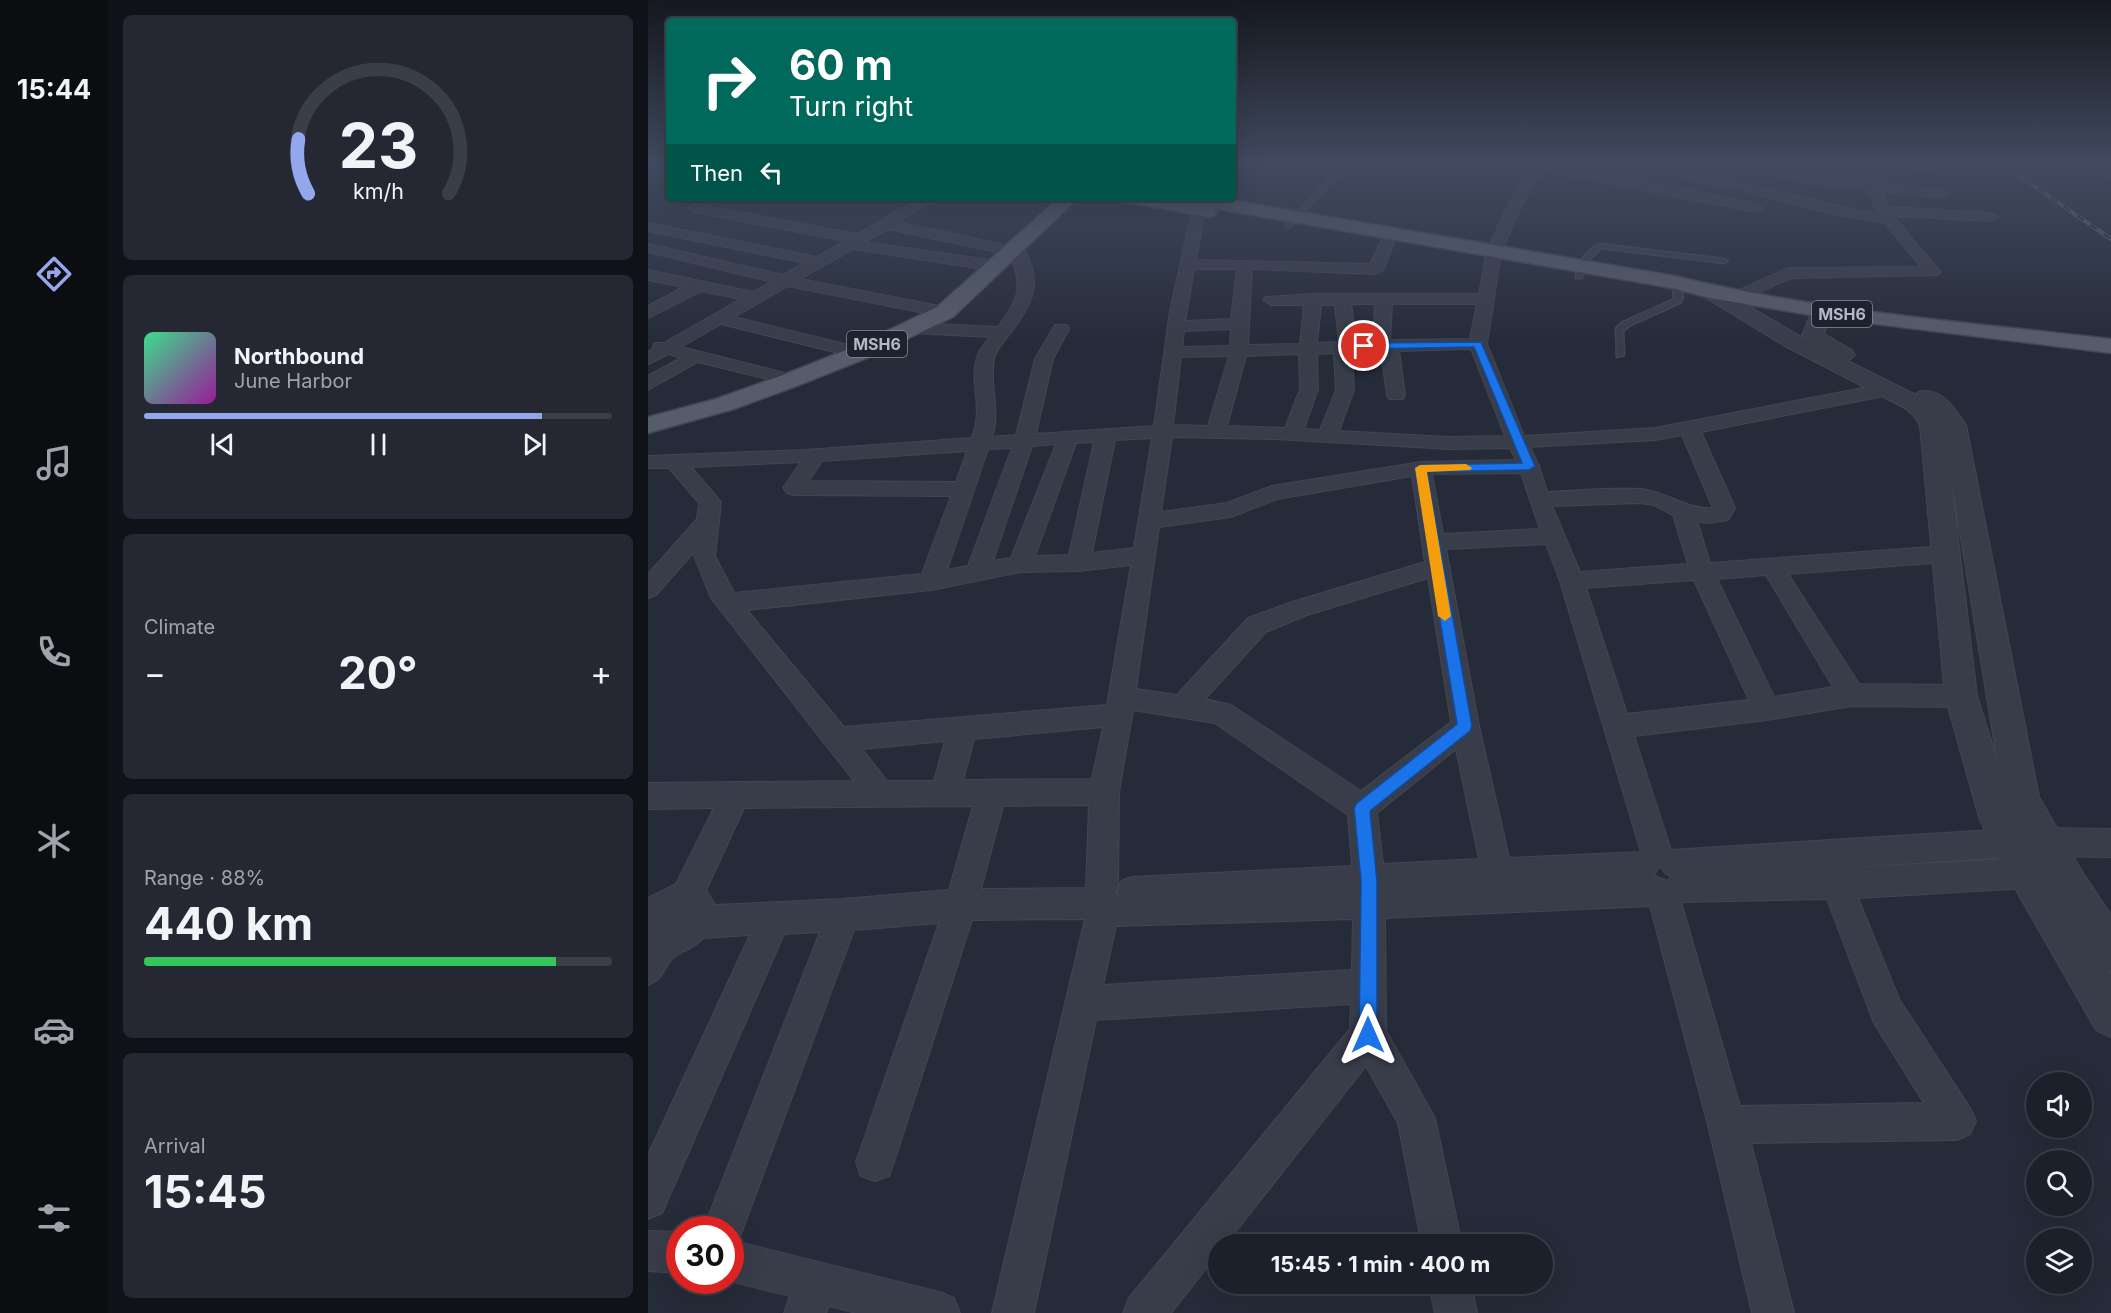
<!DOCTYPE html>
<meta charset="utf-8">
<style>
body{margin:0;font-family:Inter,sans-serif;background:#252833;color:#f1f3f6;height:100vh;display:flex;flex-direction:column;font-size:22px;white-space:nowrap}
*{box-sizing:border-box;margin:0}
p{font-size:20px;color:#a0a3a9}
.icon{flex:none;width:33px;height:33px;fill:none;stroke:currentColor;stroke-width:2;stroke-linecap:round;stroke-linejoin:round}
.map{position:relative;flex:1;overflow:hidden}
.drawer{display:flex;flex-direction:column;gap:15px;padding:15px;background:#0f1218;width:540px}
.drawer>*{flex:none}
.top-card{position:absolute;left:18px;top:18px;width:570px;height:183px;border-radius:6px;box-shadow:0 6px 24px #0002,0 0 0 2px #3a3e47;background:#00695c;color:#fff;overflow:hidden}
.controls{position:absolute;left:1378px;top:1072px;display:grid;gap:12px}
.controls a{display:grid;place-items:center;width:66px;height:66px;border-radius:50%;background:#1c202b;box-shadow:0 6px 24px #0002,0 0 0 2px #3a3e47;font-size:30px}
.speed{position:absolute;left:18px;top:1216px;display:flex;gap:12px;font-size:30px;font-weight:700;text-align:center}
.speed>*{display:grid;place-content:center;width:78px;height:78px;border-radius:50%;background:#1c202b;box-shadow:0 6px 24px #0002,0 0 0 2px #3a3e47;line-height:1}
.speed .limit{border:9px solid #d22;background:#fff;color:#111}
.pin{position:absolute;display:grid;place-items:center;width:51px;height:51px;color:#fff;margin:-26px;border:3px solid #fff;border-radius:50%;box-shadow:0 2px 6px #0007}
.me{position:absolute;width:66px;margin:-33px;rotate:0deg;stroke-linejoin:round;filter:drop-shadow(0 0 4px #0008)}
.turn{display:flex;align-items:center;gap:21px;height:126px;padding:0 24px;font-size:27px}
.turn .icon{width:78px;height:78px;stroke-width:2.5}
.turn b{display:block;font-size:42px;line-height:51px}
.then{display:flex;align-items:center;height:57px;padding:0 24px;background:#0003;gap:12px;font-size:22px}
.big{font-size:45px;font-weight:700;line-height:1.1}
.drawer .card{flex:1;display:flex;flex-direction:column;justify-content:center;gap:9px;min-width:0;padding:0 21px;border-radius:9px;background:#252833}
.drawer .dial{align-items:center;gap:0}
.dial svg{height:156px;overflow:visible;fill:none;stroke:#3a3e47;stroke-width:7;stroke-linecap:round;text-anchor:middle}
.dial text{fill:#f1f3f6;stroke:none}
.song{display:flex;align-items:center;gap:18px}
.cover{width:72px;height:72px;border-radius:9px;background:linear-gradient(135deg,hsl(150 70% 55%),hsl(300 70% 35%))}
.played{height:6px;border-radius:3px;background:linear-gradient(90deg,#93a7ec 85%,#3a3e47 85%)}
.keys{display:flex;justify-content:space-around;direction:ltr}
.heat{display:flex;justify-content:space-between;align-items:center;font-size:33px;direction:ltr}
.charge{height:9px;border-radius:4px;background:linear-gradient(90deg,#34c759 88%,#3a3e47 0)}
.trip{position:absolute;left:560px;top:1234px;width:345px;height:60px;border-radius:30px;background:#1c202b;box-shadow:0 6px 24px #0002,0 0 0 2px #3a3e47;font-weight:700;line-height:60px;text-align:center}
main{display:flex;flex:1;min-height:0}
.menu{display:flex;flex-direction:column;width:108px;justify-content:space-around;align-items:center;background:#0b0d11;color:#a0a3a9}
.menu .icon{width:42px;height:42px}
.menu .active{color:#93a7ec}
.menu b{font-size:27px;color:#f1f3f6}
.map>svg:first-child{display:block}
</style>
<main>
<nav class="menu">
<b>15:44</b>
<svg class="icon active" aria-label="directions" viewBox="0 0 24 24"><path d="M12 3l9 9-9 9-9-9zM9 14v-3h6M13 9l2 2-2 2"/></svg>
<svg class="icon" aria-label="music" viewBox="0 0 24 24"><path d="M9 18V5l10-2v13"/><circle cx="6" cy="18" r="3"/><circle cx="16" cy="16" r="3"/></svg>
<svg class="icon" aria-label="phone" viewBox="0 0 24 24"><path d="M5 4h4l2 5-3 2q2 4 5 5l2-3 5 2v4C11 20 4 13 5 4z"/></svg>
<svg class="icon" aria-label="climate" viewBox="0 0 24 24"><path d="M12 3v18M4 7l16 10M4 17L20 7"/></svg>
<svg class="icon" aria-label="car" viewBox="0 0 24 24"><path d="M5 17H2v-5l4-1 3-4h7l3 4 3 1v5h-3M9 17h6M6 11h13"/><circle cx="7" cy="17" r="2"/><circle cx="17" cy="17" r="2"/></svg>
<svg class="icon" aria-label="filters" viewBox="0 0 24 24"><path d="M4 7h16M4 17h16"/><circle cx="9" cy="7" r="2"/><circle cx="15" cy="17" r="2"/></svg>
</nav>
<section class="drawer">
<div class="card dial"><svg viewBox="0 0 100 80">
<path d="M14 69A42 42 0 1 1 86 69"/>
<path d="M14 69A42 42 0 0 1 9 41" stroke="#93a7ec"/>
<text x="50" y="56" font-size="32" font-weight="700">23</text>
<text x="50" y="72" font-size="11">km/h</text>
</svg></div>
<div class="card">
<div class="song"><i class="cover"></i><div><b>Northbound</b><p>June Harbor</p></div></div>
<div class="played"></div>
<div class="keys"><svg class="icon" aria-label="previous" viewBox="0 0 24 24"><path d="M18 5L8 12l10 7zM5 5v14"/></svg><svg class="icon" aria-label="pause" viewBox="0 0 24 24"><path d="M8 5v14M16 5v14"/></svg><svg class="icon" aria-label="next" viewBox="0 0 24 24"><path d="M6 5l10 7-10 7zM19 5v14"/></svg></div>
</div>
<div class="card"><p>Climate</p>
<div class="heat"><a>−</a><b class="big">20°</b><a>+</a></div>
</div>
<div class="card"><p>Range · 88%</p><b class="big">440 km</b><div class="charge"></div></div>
<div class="card"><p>Arrival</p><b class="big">15:45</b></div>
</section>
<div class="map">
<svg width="1463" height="1313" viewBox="0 0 1463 1313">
<rect width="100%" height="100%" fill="#262b39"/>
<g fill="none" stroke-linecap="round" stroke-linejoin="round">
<defs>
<g id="service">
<polygon points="585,161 593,161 585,164"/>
<polygon points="697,161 704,161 642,227 638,227 638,225"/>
<path d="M952,244L1076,259L1080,261L1076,263L953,248L942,259L934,278H928C928,264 939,250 952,244Z"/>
<polygon points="1024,280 1031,282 1035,298 1032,303 981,326 975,331 976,355 969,357 968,328 975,322 1026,299"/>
</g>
<g id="minor">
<path d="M885,161H898L1108,204L1115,208L1108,212L893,170L875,203L853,251L839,344L876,436L1007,428L1236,384L1243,386L1245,390L1243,394L1236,396L1053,432L1087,508L1080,520L1059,523L1049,521L1062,563L1298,546L1306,548L1309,554L1306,560L1298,562L1140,574L1211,684L1313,685L1322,688L1326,696L1322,704L1313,707L1204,706L1119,720L986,736L1023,850L1361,829L1372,833L1376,843L1372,853L1361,857L1158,870L1379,858L1390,863L1395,873L1390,883L1379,888L1210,898L1251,999L1322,1108L1328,1121L1322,1134L1309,1140L1103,1143L1146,1313H1104L1060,1125L1002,906L737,918L738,1031L787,1118L814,1245H774L750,1123L718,1066L577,1245H570V1253L523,1313H475L481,1298L702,1029L703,1004L448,1020L386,1313H344L437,919L324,920L246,1162L241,1176L227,1181L213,1176L208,1162L291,923L206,930L90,1242L291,1292L306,1298L312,1313H208L181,1306L178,1313H136L142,1296L82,1281V1230H55L172,932L136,934L14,1213L0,1219V1155L102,935L55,938C45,950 30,952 23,960C13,973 16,978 0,985V898L28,884L66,808L0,809V783L206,781L63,598L45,553L8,595L0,598V574L49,519L51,503L21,468H0V456L157,450L324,438C336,406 321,382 329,357C331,350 337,343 342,337L264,333L258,332L256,328L258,324L264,323L350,327C371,299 375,289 363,255L240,229L217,242L348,261L356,266L348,271L205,249L152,279L297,307L305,312L297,317L140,286L86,317L217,349L220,353L217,357L211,358L73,324L33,347L149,376L152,380L149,384L143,385L50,362L0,390V376L33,358L21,354L0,364V352L5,349L6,343H16L93,299L53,291L0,318V306L36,287L0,280V270L105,292L124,282L0,252V244L135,275L157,263L0,231V223L169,257L197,241L46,212L39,208L46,204L209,234L273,198H290L250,222L361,246L368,243L373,244C397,283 385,303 360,336C355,343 348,350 346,359C341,386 353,410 344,437L368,435L387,359L407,325H419L421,329L405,359L388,434L506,426L522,311L545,207L550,206L557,210L548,260L722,264L734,240H744L746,243L736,269L728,274L604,269L600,345L652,344L656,305H623L615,300L617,297L665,294H831L839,251L861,203ZM546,269H589L583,319L537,321ZM703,304H727L725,341L708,342ZM744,304H829L822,339L742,340ZM673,305H687L691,342L669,343ZM583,329L582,346L534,347L536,331ZM823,349L857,436L801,437L691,431L706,390L704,352L733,351L739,395L741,399H755L757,395L751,351ZM686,353L688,390L672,430L656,429L670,389L669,354ZM651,354L652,389L637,428L579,426L598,356ZM581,356L560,426L525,425L533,357ZM1034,435L1065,508C1040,510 1019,492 993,489C963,487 930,491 899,492L891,466L882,447L1007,440ZM524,437L628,439L801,449L862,448L868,460L773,462L624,486L579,503L513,512ZM504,438L486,548L444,553L467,440ZM446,442L421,555L387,556L428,443ZM408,444L363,558L345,561L384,446ZM364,448L320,566L299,570L340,449ZM319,451L308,482L161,481L174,461ZM153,462L135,488L139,493L146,495L303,496L274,574L86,593L67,556L73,502L43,467ZM873,473L892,529L795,534L784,474ZM764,476L777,562L641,603L600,618L529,695L488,689L511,527L583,517L629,499ZM992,503L1006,505L1025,515L1040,564L932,572L904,506ZM898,544L912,581L993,852L861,858L831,726L798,549ZM483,565L459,705L196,727L99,610L283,590L372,572L431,571ZM1118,575L1185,687L1126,697L1069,579ZM780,578L803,722L713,791L583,705L557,699L618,632L659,615ZM1046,580L1101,700L979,714L938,588ZM485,710L567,723L700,815L704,866L484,877L473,881L469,894H467L470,887L471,792ZM455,727L444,779L315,780L326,739ZM297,741L286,781H239L214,749ZM808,749L831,859L735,864L729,813ZM441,805L438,888L333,889L355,806ZM325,806L301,890L195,899L67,905L58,890L96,808ZM1014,867L1017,873L1023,876L1020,881L1006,876L1009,869ZM1179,899L1226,1023L1276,1103L1092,1106L1033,902ZM705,919L704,970L455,985L468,926Z"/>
<path d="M1041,161H1053L1051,174C1111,185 1170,203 1230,214L1219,189C1188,185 1131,187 1110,161H1124L1150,173L1222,182L1234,161H1257L1299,167L1304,168L1305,171L1304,174L1244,167L1234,184L1296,190L1303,194L1296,198L1234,192L1241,207L1343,213L1350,217L1343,221L1245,216L1290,269L1293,272L1290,275L1143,278L1089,302L1083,300L1081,297L1083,294L1140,268L1273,267L1237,223L1176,212L1094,190L1039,180L1037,177Z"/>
<polygon points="1427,161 1443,161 1463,172 1463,181"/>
<polygon points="1395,828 1463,829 1463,857 1395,856 1384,852 1380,842 1384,832"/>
<polygon points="0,1231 32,1232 32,1273 0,1271"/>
<polygon points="781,1284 823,1284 829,1313 787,1313"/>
</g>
<path id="tertiary" d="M1062,286L1069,288L1157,339L1154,335L1166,307H1180L1183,311L1176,334L1204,350L1207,355L1200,361L1268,395L1270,392C1293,386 1307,409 1318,425L1391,797L1433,870L1463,915V971L1460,970L1463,975V1037L1448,1030L1348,855L1331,817L1297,696L1272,426L1267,417L1257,408L1135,345L1055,296L1052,292L1055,288ZM1302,471L1349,759L1329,696Z"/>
<g id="primary">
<polygon points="411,198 430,198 305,317 219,358 151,385 86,409 0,433 0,417 68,399 135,375 203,348 289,307"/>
<path d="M475,198H513L533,202L530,198H570L1027,276C1169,311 1318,322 1463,339V353L1180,318L1062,298L1024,288L564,208L569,212L566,216L560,217L484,203L478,202Z"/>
</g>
</defs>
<use href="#service" stroke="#424653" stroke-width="3"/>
<use href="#minor" stroke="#424653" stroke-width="2"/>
<use href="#tertiary" stroke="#424653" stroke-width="2"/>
<use href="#primary" stroke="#424653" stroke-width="3"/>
<use href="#service" fill="#393d4a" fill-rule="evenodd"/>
<use href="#minor" fill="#393d4a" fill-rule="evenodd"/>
<use href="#tertiary" fill="#393d4a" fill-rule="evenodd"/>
<use href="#primary" fill="#575c6a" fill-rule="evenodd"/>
<defs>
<polyline id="rail" points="1350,161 1463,239"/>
</defs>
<use href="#rail" stroke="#5c6170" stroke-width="4"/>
<use href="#rail" stroke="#1e222f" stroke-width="2" stroke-dasharray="8" stroke-linecap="butt"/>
</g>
<linearGradient id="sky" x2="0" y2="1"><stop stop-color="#15181f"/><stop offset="0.47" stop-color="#414a5f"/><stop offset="1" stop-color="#414a5f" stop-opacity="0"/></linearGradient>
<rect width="1463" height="345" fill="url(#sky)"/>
<polygon fill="#1a73e8" stroke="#114b97" stroke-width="1.5" points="833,342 887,466 881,470 779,472 824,726 822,731 722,811 729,881 729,1035 727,1042 720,1045 713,1042 711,1035 713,881 706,808 709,803 809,724 767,468 772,465 874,463 826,347 716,349 712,346 716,343"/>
<polygon fill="#f59e0b" points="818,464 824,468 822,470 779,472 803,616 797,621 790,616 767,468 772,465"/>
<g text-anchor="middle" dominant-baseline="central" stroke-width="6" stroke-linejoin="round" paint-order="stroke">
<g fill="#1e222f" stroke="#888b98" stroke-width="1.5">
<rect x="1164" y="301" width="60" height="26" rx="4.5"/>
<rect x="199" y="331" width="60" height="26" rx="4.5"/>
</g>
<g font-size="16" font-weight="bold" fill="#b5b8c5">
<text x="1194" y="314">MSH6</text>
<text x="229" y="344">MSH6</text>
</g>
</g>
</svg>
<div class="controls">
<a><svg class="icon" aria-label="sound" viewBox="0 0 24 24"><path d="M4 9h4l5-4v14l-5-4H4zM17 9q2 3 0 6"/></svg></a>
<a><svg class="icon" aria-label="search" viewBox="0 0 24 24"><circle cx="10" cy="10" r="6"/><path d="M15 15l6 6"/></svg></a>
<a><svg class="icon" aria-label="layers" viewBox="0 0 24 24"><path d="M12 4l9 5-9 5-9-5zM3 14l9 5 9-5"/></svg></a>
</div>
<div class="speed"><div class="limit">30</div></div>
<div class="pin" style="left:716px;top:346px;background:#d93025"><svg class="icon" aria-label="arrive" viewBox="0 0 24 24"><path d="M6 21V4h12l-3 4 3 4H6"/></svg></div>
<svg class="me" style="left:720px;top:1035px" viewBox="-20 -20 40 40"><path d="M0-17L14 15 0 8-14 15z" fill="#1a73e8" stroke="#fff" stroke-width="4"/></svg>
<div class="trip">15:45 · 1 min · 400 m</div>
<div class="top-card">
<div class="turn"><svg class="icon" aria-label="right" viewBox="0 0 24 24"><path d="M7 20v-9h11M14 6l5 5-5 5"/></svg><div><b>60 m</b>Turn right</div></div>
<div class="then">Then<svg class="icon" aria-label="left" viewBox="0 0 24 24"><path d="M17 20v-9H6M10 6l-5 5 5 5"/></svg></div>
</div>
</div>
</main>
